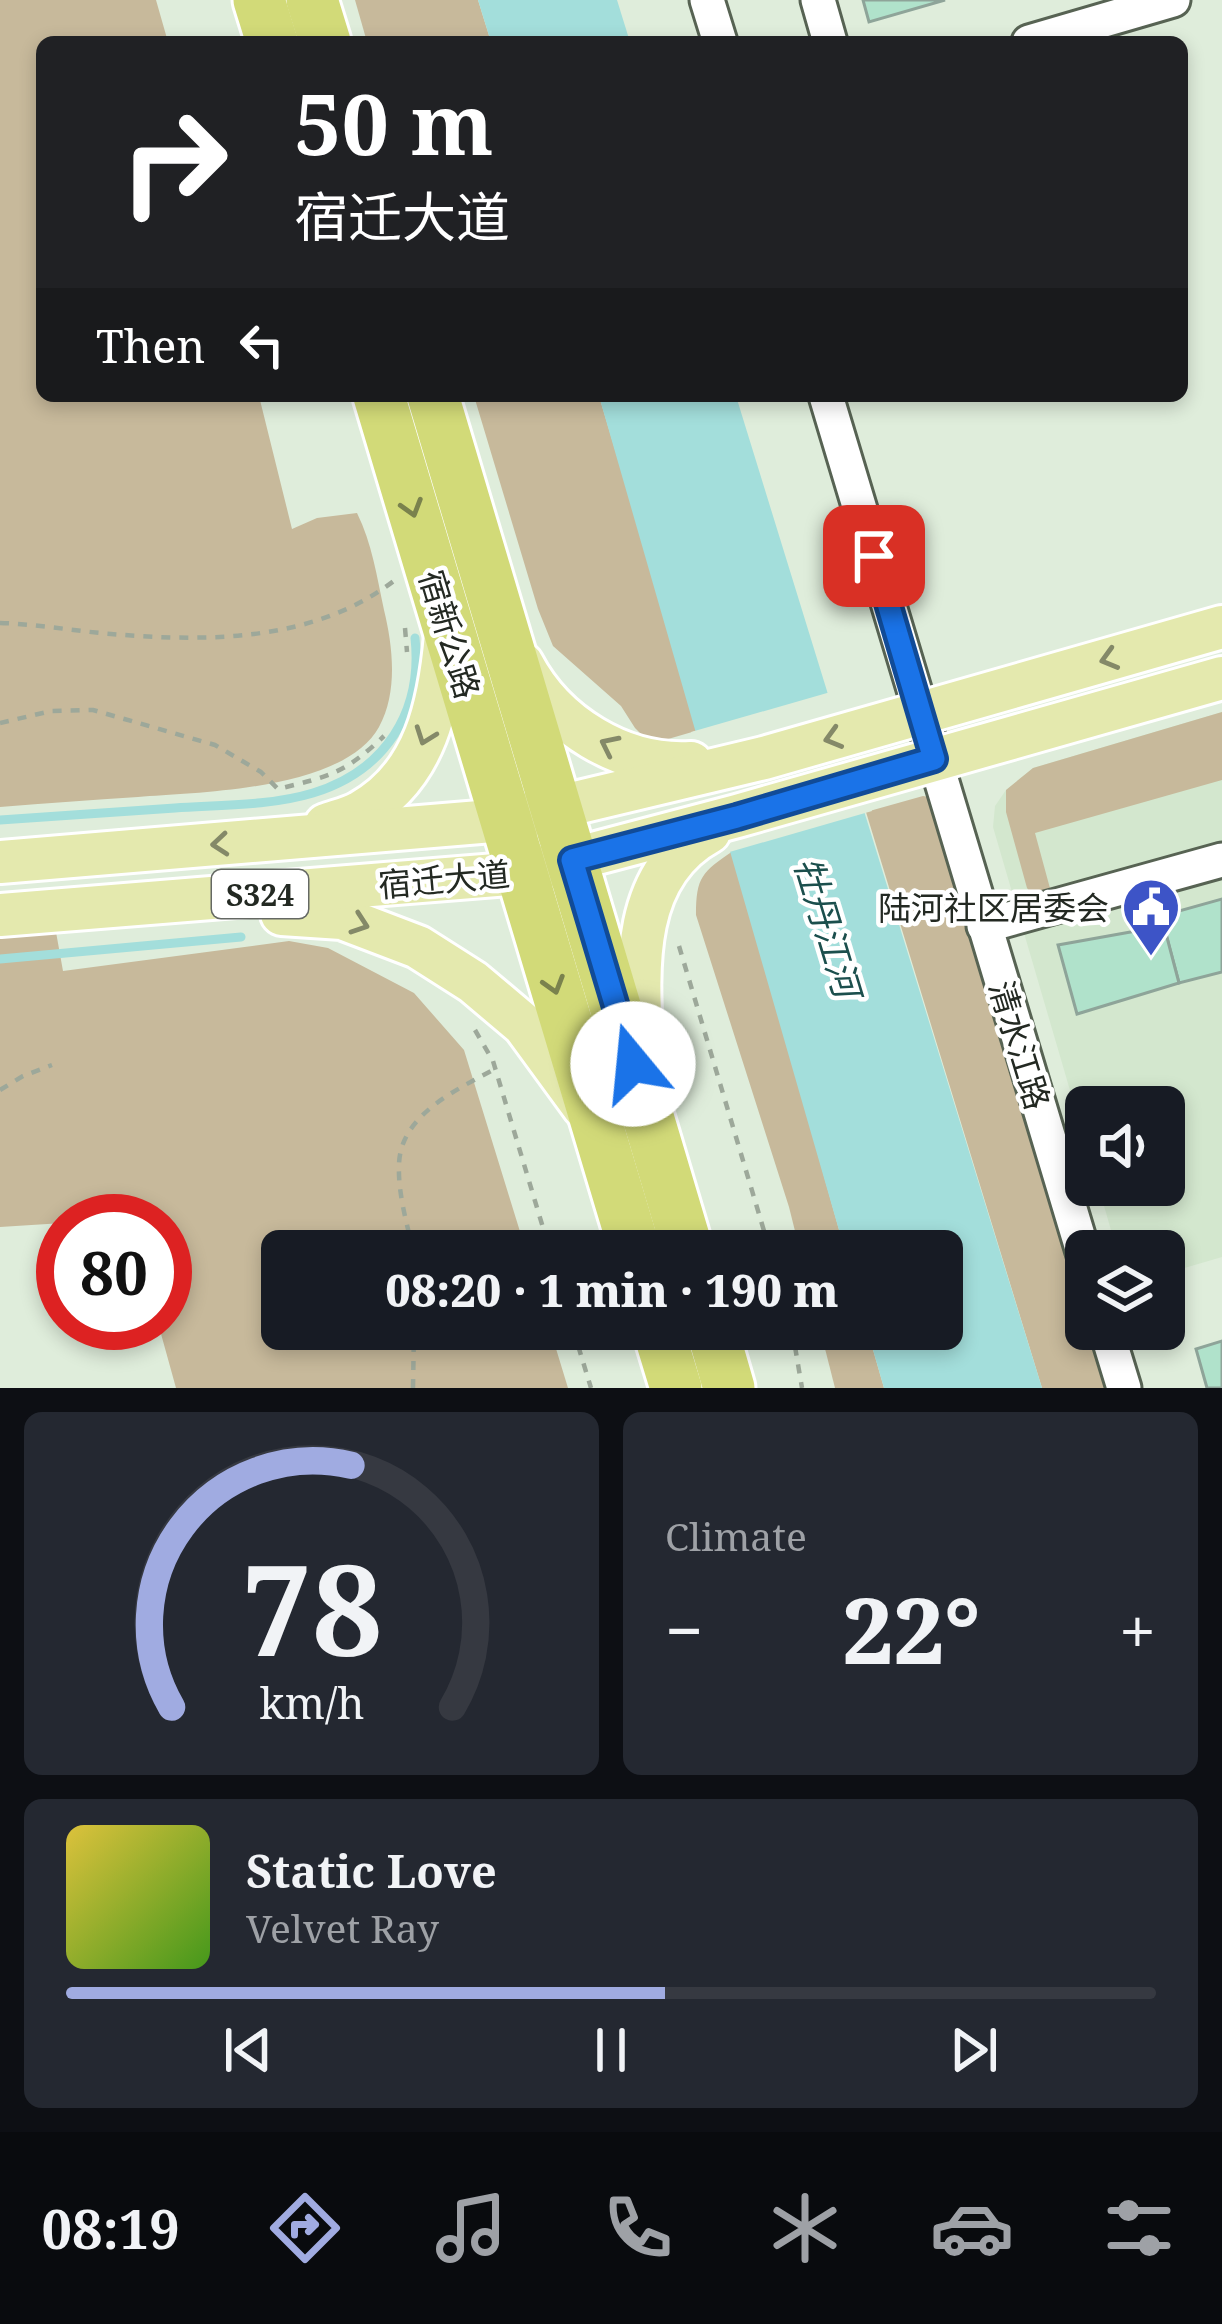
<!DOCTYPE html>
<meta charset="utf-8">
<style>
body{margin:0;font-family:"Noto Serif","Noto Sans SC",serif;background:#242831;color:#f1f3f6;height:100vh;display:flex;flex-direction:column;font-size:45px;white-space:nowrap}
*{box-sizing:border-box;margin:0}
p{font-size:39px;color:#9ea1a6}
.icon{flex:none;width:66px;height:66px;fill:none;stroke:currentColor;stroke-width:2;stroke-linecap:round;stroke-linejoin:round}
.map{position:relative;height:1388px;overflow:hidden}
.sheet{display:flex;flex-direction:column;gap:24px;padding:24px;background:#0d0f14;flex:1}
.sheet>*{flex:none}
.banner{position:absolute;left:36px;top:36px;width:1152px;height:366px;border-radius:18px;box-shadow:0 6px 18px #0003;background:#202124;color:#fff;overflow:hidden}
.tools{position:absolute;left:1065px;top:1086px;display:grid;gap:24px}
.tools a{display:grid;place-items:center;width:120px;height:120px;border-radius:18px;background:#171b24;box-shadow:0 6px 18px #0003;font-size:60px}
.speed{position:absolute;left:36px;top:1194px;display:flex;gap:24px;font-size:60px;font-weight:700;text-align:center}
.speed>*{display:grid;place-content:center;width:156px;height:156px;border-radius:50%;background:#171b24;box-shadow:0 6px 18px #0003;line-height:1}
.speed .limit{border:18px solid #d22;background:#fff;color:#111}
.pin{position:absolute;display:grid;place-items:center;width:102px;height:102px;color:#fff;margin:-51px;border-radius:24px;box-shadow:0 6px 18px #0006}
.me{position:absolute;width:132px;margin:-66px;rotate:343deg;stroke-linejoin:round;filter:drop-shadow(0 0 9px #0008)}
.turn{display:flex;align-items:center;gap:42px;height:252px;padding:0 60px;font-size:54px}
.turn .icon{width:156px;height:156px;stroke-width:2.5}
.turn b{display:block;font-size:84px;line-height:102px}
.then{display:flex;align-items:center;height:114px;padding:0 60px;background:#0003;gap:24px;font-size:45px}
.big{font-size:90px;font-weight:800;line-height:1.1}
.sheet .card{flex:1;display:flex;flex-direction:column;justify-content:center;gap:18px;min-width:0;padding:0 42px;border-radius:18px;background:#242831}
.sheet .dial{align-items:center;gap:0}
.dial svg{height:312px;overflow:visible;fill:none;stroke:#363941;stroke-width:7;stroke-linecap:round;text-anchor:middle}
.dial text{fill:#f1f3f6;stroke:none}
.song{display:flex;align-items:center;gap:36px}
.cover{width:144px;height:144px;border-radius:18px;background:linear-gradient(135deg,hsl(50 70% 55%),hsl(100 70% 35%))}
.played{height:12px;border-radius:6px;background:linear-gradient(90deg,#a0abe1 55%,#363941 55%)}
.keys{display:flex;justify-content:space-around;direction:ltr}
.heat{display:flex;justify-content:space-between;align-items:center;font-size:66px;direction:ltr}
.sheet .tiles{flex:1;display:grid;gap:24px;grid-template-columns:1fr 1fr}
.card:last-child{grid-column:span 2}
.trip{position:absolute;left:261px;top:1230px;width:702px;height:120px;border-radius:18px;background:#171b24;box-shadow:0 6px 18px #0003;font-weight:800;line-height:120px;text-align:center}
.dock{display:flex;height:192px;justify-content:space-around;align-items:center;background:#090b0e;color:#9ea1a6}
.dock .icon{width:84px;height:84px}
.dock .on{color:#a0abe1}
.dock b{font-size:54px;color:#f1f3f6}
.map>svg:first-child{display:block}
</style>
<div class="map">
<svg width="1222" height="1388" viewBox="0 0 1222 1388">
<rect width="100%" height="100%" fill="#dfeddb"/>
<polygon fill="#d3e7ce" points="1222,712 1222,1257 1164,1274 1164,1251 1117,1251 1098,1185 1164,1185 1164,1107 1086,1107 1086,1145 993,827 995,806 1006,790 1033,768"/>
<g fill="#c7b99b">
<path d="M0,0H156L168,42H42V396H259L292,529L317,518L357,513C372,543 377,577 384,610C393,647 398,692 379,727C344,790 202,792 138,797C92,800 46,803 0,807Z"/>
<polygon points="355,0 478,0 491,42 367,42"/>
<polygon points="474,396 599,396 699,730 651,744 635,728 621,706 553,646 538,609"/>
<polygon points="1222,712 1222,780 1035,833 1051,892 1033,896 1027,888 1006,812 1006,790 1033,768"/>
<polygon points="923,796 935,798 1086,1295 1086,1329 1096,1329 1114,1388 1042,1388 866,812"/>
<path d="M733,851L845,1251H800L789,1207L696,915C696,877 702,872 733,851Z"/>
<polygon points="56,932 63,971 289,941 328,948 414,993 464,1050 526,1251 282,1251 282,1329 550,1329 568,1388 176,1388 158,1323 165,1323 165,1221 63,1221 63,1223 0,1227 0,937"/>
<polygon points="820,1329 867,1329 884,1388 835,1388"/>
</g>
<g fill="#a3dedb">
<polygon points="478,0 617,0 630,42 491,42"/>
<polygon points="599,396 736,396 1042,1388 884,1388 867,1329 942,1329 942,1251 845,1251"/>
</g>
<polygon fill="#dfeddb" points="834,691 872,811 726,853 691,732"/>
<g fill="none" stroke-linecap="round" stroke-linejoin="round">
<g stroke="#a3dedb" stroke-width="9">
<path d="M0,820C58,816 117,812 175,808C220,805 270,806 313,793C385,771 423,712 415,638"/>
<polyline points="0,959 241,937"/>
</g>
</g>
<g fill="#b0e2cb" stroke="#8ea499" stroke-width="3">
<polygon points="863,0 945,0 869,22"/>
<polygon points="1222,899 1222,972 1179,983 1161,916"/>
<polygon points="1164,926 1179,983 1077,1014 1058,945"/>
<polygon points="1222,1341 1222,1388 1207,1388 1196,1349"/>
</g>
<g fill="none" stroke-linecap="round" stroke-linejoin="round">
<defs>
<g id="minor">
<polyline points="707,0 720,42"/>
<polyline points="818,0 830,42"/>
<polyline points="1029,42 1173,0"/>
<polyline points="826,396 1086,1262"/>
<polyline points="984,926 1222,860"/>
<polyline points="1106,1329 1124,1388"/>
</g>
<g id="major">
<path d="M522,664C554,725 622,767 691,763"/>
<path d="M326,825C337,821 351,818 361,812C426,776 440,703 446,635"/>
<polyline points="0,862 504,820 764,758 1222,627"/>
<polyline points="282,914 342,918 418,947 473,982 524,1025 584,1107"/>
<polyline points="0,915 521,873 737,816 1222,678"/>
<path d="M642,1056C638,976 628,876 709,832"/>
</g>
<g id="highway">
<polyline points="259,0 272,42"/>
<polyline points="312,0 325,42"/>
<polyline points="379,396 635,1251"/>
<polyline points="433,396 688,1251"/>
<polyline points="658,1329 676,1388"/>
<polyline points="712,1329 729,1388"/>
</g>
</defs>
<use href="#minor" stroke="#576353" stroke-width="39"/>
<use href="#major" stroke="#fff" stroke-width="48"/>
<use href="#highway" stroke="#fff" stroke-width="57"/>
<g stroke="#9da89a" stroke-width="4.5" stroke-dasharray="9 9" stroke-linecap="butt">
<path d="M0,623C37,624 74,631 111,634C208,642 315,642 395,580"/>
<polyline points="405,628 407,652"/>
<path d="M0,723L51,711L93,710L215,745L261,772L278,789C330,776 344,774 384,736"/>
<polyline points="679,946 770,1251"/>
<polyline points="475,1030 493,1061 550,1251"/>
<polyline points="0,1090 23,1076 52,1065"/>
<path d="M413,1251C407,1223 398,1194 399,1166C399,1115 458,1089 495,1069"/>
<polyline points="573,1329 591,1388"/>
<polyline points="792,1329 802,1388"/>
<polyline points="413,1388 414,1329"/>
</g>
<use href="#minor" stroke="#fff" stroke-width="33"/>
<use href="#major" stroke="#e4e9ae" stroke-width="42"/>
<use href="#highway" stroke="#d2da78" stroke-width="51"/>
</g>
<defs><path id="oneway-chevron" d="M-2-3.5L2.5 0L-2 3.5" fill="none" stroke-width="1.6" stroke-linecap="round" stroke-linejoin="round" transform="scale(3)"/></defs>
<g stroke="#7a824d">
<use href="#oneway-chevron" transform="translate(412 508) rotate(73)"/>
<use href="#oneway-chevron" transform="translate(554 985) rotate(73)"/>
</g>
<g stroke="#848968">
<use href="#oneway-chevron" transform="translate(1109 659) rotate(164)"/>
<use href="#oneway-chevron" transform="translate(425 736) rotate(110)"/>
<use href="#oneway-chevron" transform="translate(833 738) rotate(164)"/>
<use href="#oneway-chevron" transform="translate(609 745) rotate(-154)"/>
<use href="#oneway-chevron" transform="translate(220 844) rotate(175)"/>
<use href="#oneway-chevron" transform="translate(360 924) rotate(19)"/>
</g>
<g fill="none" stroke-linecap="round" stroke-linejoin="round">
<defs>
<polyline id="route" points="633,1064 572,860 737,817 934,759 874,556"/>
</defs>
<use href="#route" stroke="#114b97" stroke-width="30"/>
<use href="#route" stroke="#1a73e8" stroke-width="21"/>
</g>
<defs>
<symbol id="civic-pin" viewBox="-11 -11 22 30"><path d="M0 17L-7.5 6A9.5 9.5 0 1 1 7.5 6Z" fill="#3d54c7" stroke="#fff"/><path d="M-.6-6.5H3V-4.5H.6V-3L4-1V1h2V6H-6V1h2V-1L-.6-3ZM-1.2 2.5V6h2.4V2.5Z" fill="#fff"/></symbol>
</defs>
<g fill-rule="evenodd">
<use href="#civic-pin" x="1118" y="874" width="66" height="90"/>
</g>
<g text-anchor="middle" dominant-baseline="central" stroke-width="9" stroke-linejoin="round" paint-order="stroke">
<rect fill="#fff" stroke="#656964" stroke-width="3" x="212" y="870" width="96" height="48" rx="9"/>
<g font-size="30" font-weight="bold" fill="#232922">
<text x="260" y="894">S324</text>
</g>
<g font-size="33" fill="#232922" stroke="#fff">
<text transform="translate(450 634) rotate(73)">宿新公路</text>
<text transform="translate(444 879) rotate(-5)">宿迁大道</text>
<text transform="translate(1020 1045) rotate(73)">清水江路</text>
</g>
<g font-size="33" fill="#232922" stroke="#fff" text-anchor="end">
<text x="1109" y="907">陆河社区居委会</text>
</g>
<g font-size="36" font-style="italic" fill="#1b4f4d" stroke="#fff">
<text transform="translate(828 927) rotate(73)">牡丹江河</text>
</g>
</g>
</svg>
<div class="tools">
<a><svg class="icon" aria-label="sound" viewBox="0 0 24 24"><path d="M4 9h4l5-4v14l-5-4H4zM17 9q2 3 0 6"/></svg></a>
<a><svg class="icon" aria-label="layers" viewBox="0 0 24 24"><path d="M12 4l9 5-9 5-9-5zM3 14l9 5 9-5"/></svg></a>
</div>
<div class="speed"><div class="limit">80</div></div>
<div class="pin" style="left:874px;top:556px;background:#d93025"><svg class="icon" aria-label="arrive" viewBox="0 0 24 24"><path d="M6 21V4h12l-3 4 3 4H6"/></svg></div>
<svg class="me" style="left:633px;top:1064px" viewBox="-20 -20 40 40"><circle r="19" fill="#fff"/><path d="M0-13L10 11 0 6-10 11z" fill="#1a73e8"/></svg>
<div class="trip">08:20 · 1 min · 190 m</div>
<div class="banner">
<div class="turn"><svg class="icon" aria-label="right" viewBox="0 0 24 24"><path d="M7 20v-9h11M14 6l5 5-5 5"/></svg><div><b>50 m</b>宿迁大道</div></div>
<div class="then">Then<svg class="icon" aria-label="left" viewBox="0 0 24 24"><path d="M17 20v-9H6M10 6l-5 5 5 5"/></svg></div>
</div>
</div>
<section class="sheet">
<div class="tiles">
<div class="card dial"><svg viewBox="0 0 100 80">
<path d="M14 69A42 42 0 1 1 86 69"/>
<path d="M14 69A42 42 0 0 1 60 7" stroke="#a0abe1"/>
<text x="50" y="56" font-size="32" font-weight="700">78</text>
<text x="50" y="72" font-size="11">km/h</text>
</svg></div>
<div class="card"><p>Climate</p>
<div class="heat"><a>−</a><b class="big">22°</b><a>+</a></div>
</div>
<div class="card">
<div class="song"><i class="cover"></i><div><b>Static Love</b><p>Velvet Ray</p></div></div>
<div class="played"></div>
<div class="keys"><svg class="icon" aria-label="previous" viewBox="0 0 24 24"><path d="M18 5L8 12l10 7zM5 5v14"/></svg><svg class="icon" aria-label="pause" viewBox="0 0 24 24"><path d="M8 5v14M16 5v14"/></svg><svg class="icon" aria-label="next" viewBox="0 0 24 24"><path d="M6 5l10 7-10 7zM19 5v14"/></svg></div>
</div>
</div>
</section>
<nav class="dock">
<b>08:19</b>
<svg class="icon on" aria-label="directions" viewBox="0 0 24 24"><path d="M12 3l9 9-9 9-9-9zM9 14v-3h6M13 9l2 2-2 2"/></svg>
<svg class="icon" aria-label="music" viewBox="0 0 24 24"><path d="M9 18V5l10-2v13"/><circle cx="6" cy="18" r="3"/><circle cx="16" cy="16" r="3"/></svg>
<svg class="icon" aria-label="phone" viewBox="0 0 24 24"><path d="M5 4h4l2 5-3 2q2 4 5 5l2-3 5 2v4C11 20 4 13 5 4z"/></svg>
<svg class="icon" aria-label="climate" viewBox="0 0 24 24"><path d="M12 3v18M4 7l16 10M4 17L20 7"/></svg>
<svg class="icon" aria-label="car" viewBox="0 0 24 24"><path d="M5 17H2v-5l4-1 3-4h7l3 4 3 1v5h-3M9 17h6M6 11h13"/><circle cx="7" cy="17" r="2"/><circle cx="17" cy="17" r="2"/></svg>
<svg class="icon" aria-label="filters" viewBox="0 0 24 24"><path d="M4 7h16M4 17h16"/><circle cx="9" cy="7" r="2"/><circle cx="15" cy="17" r="2"/></svg>
</nav>
